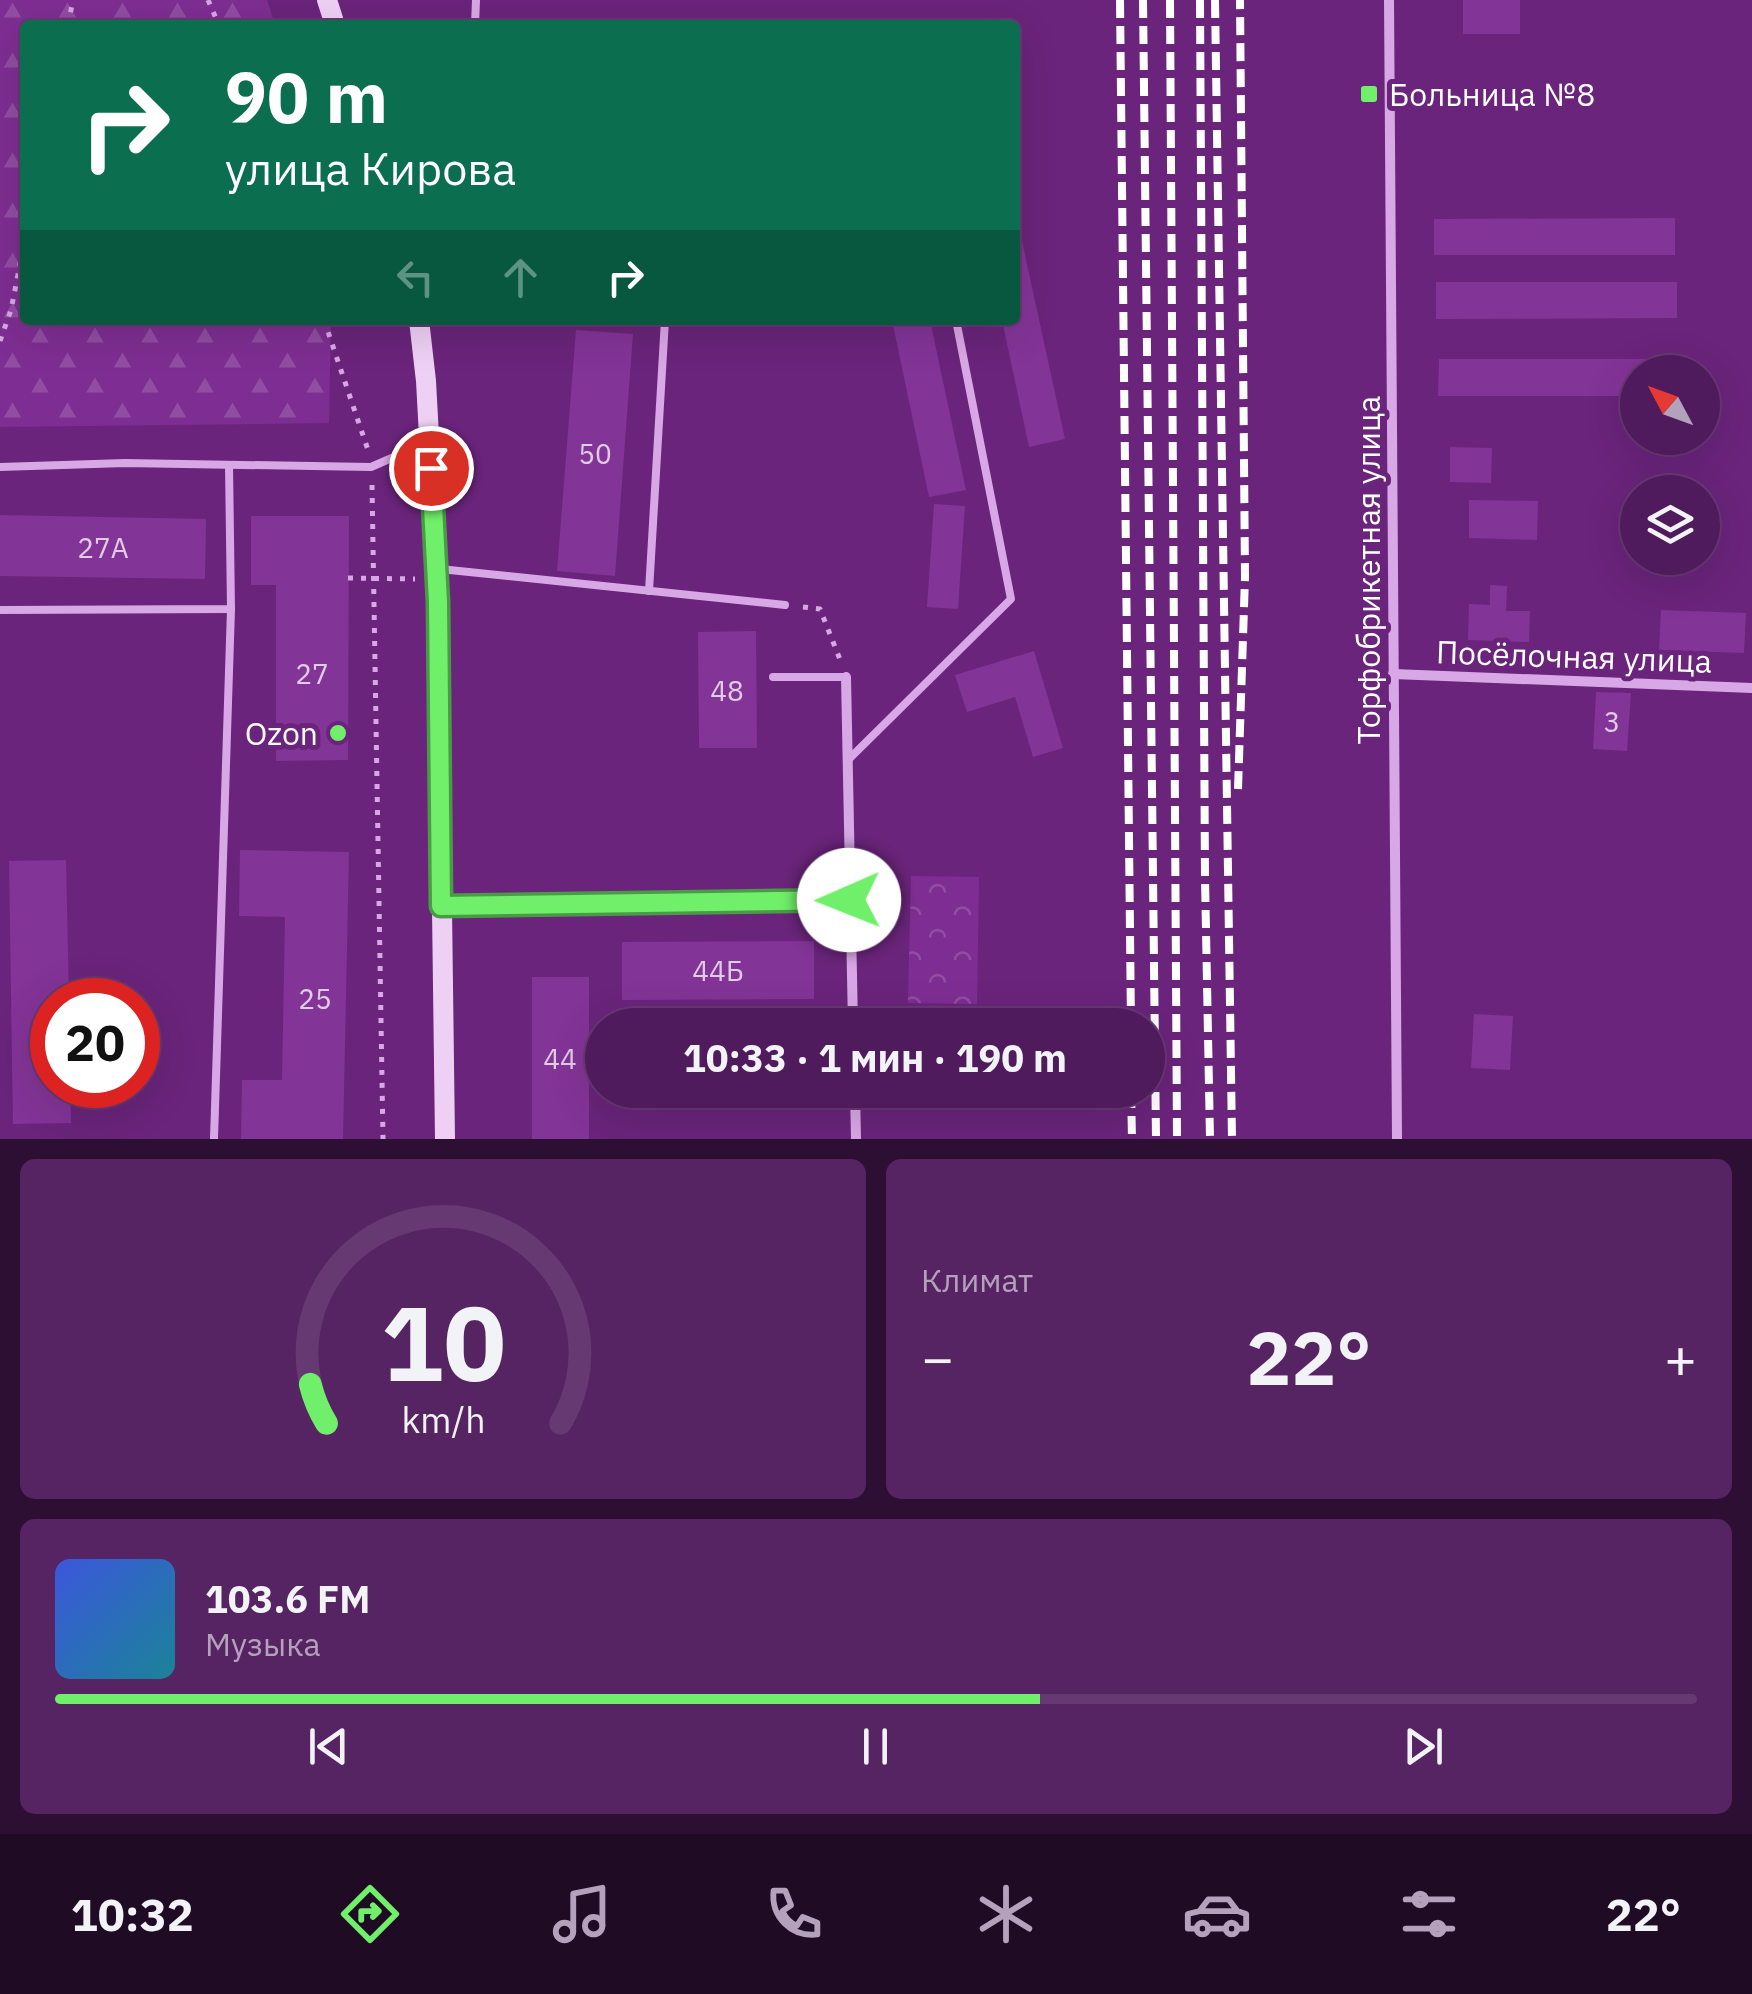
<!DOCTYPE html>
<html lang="ru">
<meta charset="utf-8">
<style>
body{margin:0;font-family:"IBM Plex Sans",sans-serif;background:#562462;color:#f1f3f6;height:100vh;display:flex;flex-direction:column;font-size:38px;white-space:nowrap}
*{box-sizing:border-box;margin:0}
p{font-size:32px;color:#b4a1bb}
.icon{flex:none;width:55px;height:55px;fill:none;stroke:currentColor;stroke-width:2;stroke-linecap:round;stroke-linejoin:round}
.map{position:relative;height:1139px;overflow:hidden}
.sheet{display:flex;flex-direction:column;gap:20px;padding:20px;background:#2c0f33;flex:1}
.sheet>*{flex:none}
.banner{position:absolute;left:20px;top:20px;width:1000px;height:305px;border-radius:10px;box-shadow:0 10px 40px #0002,0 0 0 2px #673972;background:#0b6e4f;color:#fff;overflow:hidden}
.needle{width:65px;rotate:311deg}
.buttons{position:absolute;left:1620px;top:355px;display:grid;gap:20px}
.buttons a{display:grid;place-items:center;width:100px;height:100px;border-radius:50%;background:#501b5c;box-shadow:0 10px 40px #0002,0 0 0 2px #673972;font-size:50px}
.speed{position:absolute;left:30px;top:978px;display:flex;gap:20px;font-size:50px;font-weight:700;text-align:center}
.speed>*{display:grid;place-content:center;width:130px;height:130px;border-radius:50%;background:#501b5c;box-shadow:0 10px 40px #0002,0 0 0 2px #673972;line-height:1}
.speed .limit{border:15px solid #d22;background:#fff;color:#111}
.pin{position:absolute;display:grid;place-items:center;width:85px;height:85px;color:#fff;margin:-42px;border:5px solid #fff;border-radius:50%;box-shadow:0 2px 10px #0007}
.me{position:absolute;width:110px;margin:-55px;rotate:269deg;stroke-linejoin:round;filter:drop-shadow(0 0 8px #0008)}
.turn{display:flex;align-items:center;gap:35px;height:210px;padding:0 40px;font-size:45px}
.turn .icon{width:130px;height:130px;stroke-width:2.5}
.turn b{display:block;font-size:70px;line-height:85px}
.lanes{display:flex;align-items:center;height:95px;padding:0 40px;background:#0003;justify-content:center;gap:50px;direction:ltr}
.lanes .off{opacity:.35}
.big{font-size:75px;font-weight:800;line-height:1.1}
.sheet .card{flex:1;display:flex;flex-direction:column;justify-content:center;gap:15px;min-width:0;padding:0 35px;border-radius:15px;background:#562462}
.sheet .dial{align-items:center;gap:0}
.dial svg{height:260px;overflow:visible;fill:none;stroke:#673972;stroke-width:7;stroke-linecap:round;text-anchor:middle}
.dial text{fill:#f1f3f6;stroke:none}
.song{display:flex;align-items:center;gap:30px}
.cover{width:120px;height:120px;border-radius:15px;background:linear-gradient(135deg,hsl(230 70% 55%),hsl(190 70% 35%))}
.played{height:10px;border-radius:5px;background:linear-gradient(90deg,#70ef6a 60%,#673972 60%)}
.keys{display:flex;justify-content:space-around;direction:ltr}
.heat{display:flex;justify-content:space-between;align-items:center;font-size:55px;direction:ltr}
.sheet .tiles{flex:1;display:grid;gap:20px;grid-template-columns:1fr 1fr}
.card:last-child{grid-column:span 2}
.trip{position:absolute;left:585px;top:1008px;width:580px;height:100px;border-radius:50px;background:#501b5c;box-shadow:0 10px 40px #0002,0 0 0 2px #673972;font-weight:800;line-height:100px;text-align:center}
.tab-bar{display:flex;height:160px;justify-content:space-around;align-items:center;background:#200b25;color:#b4a1bb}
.tab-bar .icon{width:70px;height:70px}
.tab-bar .on{color:#70ef6a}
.tab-bar b{font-size:45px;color:#f1f3f6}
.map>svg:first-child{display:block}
</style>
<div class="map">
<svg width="1752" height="1139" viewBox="0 0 1752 1139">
<defs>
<pattern id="forest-firs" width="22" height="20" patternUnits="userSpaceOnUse" patternTransform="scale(2.5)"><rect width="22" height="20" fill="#7e2e92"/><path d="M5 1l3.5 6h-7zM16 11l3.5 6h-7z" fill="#914da2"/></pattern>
<pattern id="park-crowns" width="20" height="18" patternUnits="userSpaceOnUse" patternTransform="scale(2.5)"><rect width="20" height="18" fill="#7e2e92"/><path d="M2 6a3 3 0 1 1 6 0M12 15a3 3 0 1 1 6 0" fill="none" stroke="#914da2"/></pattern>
</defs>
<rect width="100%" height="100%" fill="#6a247b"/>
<polygon fill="url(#forest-firs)" points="0,0 267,0 275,25 25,25 25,320 331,320 329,423 0,427"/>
<polygon fill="url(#park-crowns)" points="911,876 979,877 977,1004 908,1003"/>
<g fill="#833497">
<rect x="1463" y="0" width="57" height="34"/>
<polygon points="1015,209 1065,439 1029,447 1002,320 1015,320"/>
<polygon points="1675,218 1675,255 1434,255 1434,219"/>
<polygon points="1436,282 1677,282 1677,318 1436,319"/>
<polygon points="892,320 930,320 966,490 929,497"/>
<polygon points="576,330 633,334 615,576 557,571"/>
<polygon points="1439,359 1680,359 1680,372 1638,372 1638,396 1438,396"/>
<polygon points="1450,447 1492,448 1491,483 1450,482"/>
<polygon points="1469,500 1538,501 1537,540 1469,538"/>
<polygon points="934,504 965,506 958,609 927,607"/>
<polygon points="0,515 206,519 205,579 0,576"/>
<polygon points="251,516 349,516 348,760 276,761 276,585 251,585"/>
<polygon points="1490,585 1507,586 1506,611 1530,611 1529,642 1468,640 1469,604 1490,605"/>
<polygon points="1661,610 1746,613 1744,653 1659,650"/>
<polygon points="756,631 757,748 699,748 698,632"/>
<polygon points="1034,651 1063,748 1033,757 1015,697 967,712 955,675"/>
<polygon points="1596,692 1631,693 1627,751 1593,749"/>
<polygon points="240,850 349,852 343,1139 241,1139 242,1080 282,1080 285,917 239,916"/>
<polygon points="66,860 69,1000 52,1000 52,1085 70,1085 71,1123 13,1124 9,861"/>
<polygon points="814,941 814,999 622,1000 622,942"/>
<rect x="532" y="977" width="57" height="162"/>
<polygon points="1474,1014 1513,1016 1510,1070 1471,1068"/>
</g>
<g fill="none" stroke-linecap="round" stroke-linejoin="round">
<g stroke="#d8a7e5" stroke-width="5" stroke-dasharray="5 8" stroke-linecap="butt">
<polyline points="208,0 219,25"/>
<polyline points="68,25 73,0"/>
<polyline points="324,320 368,450"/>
<polyline points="0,341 11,310 25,239"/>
<polyline points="372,485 383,1139"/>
<polyline points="348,578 415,579"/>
<polyline points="803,607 820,609 841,662"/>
</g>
<g stroke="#d8a7e5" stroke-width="8">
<polyline points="475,25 476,0"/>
<polyline points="0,467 125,463 371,467 426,443"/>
<polyline points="440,569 785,605"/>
<polyline points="649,591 665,320"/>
<polyline points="0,610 231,609 229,465"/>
<polyline points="773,677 846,677"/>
<polyline points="850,758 1011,599 956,320"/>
<polyline points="444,906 849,901"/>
<polyline points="214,1139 231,609"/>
</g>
<g stroke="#d8a7e5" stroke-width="10">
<polyline points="1389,0 1397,1139"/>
<polyline points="1393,674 1752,688"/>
<polyline points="846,677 853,1025"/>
<polyline points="855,1090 856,1139"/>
</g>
<g stroke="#eed0f4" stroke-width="20">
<polyline points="327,0 335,25"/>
<polyline points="419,320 426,381 438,602 445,1139"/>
</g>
<g stroke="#fff" stroke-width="8" stroke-dasharray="18 8" stroke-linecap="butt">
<polyline points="1120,0 1131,1025"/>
<polyline points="1143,0 1156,1139"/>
<polyline points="1170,0 1177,1139"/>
<polyline points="1200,0 1205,878 1210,1139"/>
<polyline points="1215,0 1232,1139"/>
<polyline points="1238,789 1245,577 1240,0"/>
<polyline points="1131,1090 1132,1139"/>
</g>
</g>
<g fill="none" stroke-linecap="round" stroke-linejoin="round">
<defs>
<polyline id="route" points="431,468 438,602 441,906 849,900"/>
</defs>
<use href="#route" stroke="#499b45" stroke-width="25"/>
<use href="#route" stroke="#70ef6a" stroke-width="18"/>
</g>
<g fill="#70ef6a" stroke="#6a247b" stroke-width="4">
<rect x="1359" y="84" width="20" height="20" rx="5"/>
<circle cx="338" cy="733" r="10"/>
</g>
<g text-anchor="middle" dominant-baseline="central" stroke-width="10" stroke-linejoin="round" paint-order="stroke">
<g font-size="28" fill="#e0cce5">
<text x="595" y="453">50</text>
<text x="103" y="547">27А</text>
<text x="312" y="673">27</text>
<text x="727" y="690">48</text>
<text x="1612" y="721">3</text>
<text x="718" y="970">44Б</text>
<text x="315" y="998">25</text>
<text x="560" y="1058">44</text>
</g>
<g font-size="32" fill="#fff" stroke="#6a247b" text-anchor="start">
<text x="1389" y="94">Больница №8</text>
<text x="318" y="733" text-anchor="end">Ozon</text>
</g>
<g font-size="32" fill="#fff" stroke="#6a247b">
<text transform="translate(1368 570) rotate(-90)">Торфобрикетная улица</text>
<text transform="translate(1574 656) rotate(2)">Посёлочная улица</text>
</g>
</g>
</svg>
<div class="buttons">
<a><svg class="needle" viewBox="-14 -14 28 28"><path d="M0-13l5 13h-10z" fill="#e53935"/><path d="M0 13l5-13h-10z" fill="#b4a1bb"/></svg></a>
<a><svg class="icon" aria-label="layers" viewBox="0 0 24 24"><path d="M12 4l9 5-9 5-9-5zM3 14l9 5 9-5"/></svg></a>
</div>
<div class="speed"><div class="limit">20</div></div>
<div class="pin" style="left:431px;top:468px;background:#d93025"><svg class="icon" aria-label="arrive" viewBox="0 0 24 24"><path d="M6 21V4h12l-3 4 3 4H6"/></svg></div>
<svg class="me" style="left:849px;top:900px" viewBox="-20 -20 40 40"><circle r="19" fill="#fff"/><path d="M0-13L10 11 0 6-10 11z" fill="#70ef6a"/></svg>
<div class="trip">10:33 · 1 мин · 190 m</div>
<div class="banner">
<div class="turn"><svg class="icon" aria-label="right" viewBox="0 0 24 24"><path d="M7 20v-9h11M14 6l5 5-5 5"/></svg><div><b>90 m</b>улица Кирова</div></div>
<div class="lanes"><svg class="icon off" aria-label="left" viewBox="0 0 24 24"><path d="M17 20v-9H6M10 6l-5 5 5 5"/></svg><svg class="icon off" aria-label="ahead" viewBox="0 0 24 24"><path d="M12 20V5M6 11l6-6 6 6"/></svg><svg class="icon" aria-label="right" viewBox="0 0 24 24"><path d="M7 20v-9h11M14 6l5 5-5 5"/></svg></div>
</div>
</div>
<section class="sheet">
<div class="tiles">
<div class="card dial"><svg viewBox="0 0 100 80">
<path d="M14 69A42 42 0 1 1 86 69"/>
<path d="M14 69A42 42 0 0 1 9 57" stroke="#70ef6a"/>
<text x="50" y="56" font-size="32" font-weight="700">10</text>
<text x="50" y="72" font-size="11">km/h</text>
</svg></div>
<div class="card"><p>Климат</p>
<div class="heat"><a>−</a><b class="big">22°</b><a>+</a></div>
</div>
<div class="card">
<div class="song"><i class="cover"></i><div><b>103.6 FM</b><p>Музыка</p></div></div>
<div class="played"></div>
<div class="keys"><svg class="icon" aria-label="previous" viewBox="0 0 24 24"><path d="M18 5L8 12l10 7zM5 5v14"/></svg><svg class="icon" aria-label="pause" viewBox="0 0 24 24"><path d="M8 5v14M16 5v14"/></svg><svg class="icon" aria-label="next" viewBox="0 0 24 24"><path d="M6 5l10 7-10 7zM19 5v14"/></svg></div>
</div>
</div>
</section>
<nav class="tab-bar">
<b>10:32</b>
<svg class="icon on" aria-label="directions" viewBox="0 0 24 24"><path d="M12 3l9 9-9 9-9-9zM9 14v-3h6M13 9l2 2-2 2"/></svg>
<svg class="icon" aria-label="music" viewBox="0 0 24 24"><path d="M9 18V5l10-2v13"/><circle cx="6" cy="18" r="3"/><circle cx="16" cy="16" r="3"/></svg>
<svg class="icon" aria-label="phone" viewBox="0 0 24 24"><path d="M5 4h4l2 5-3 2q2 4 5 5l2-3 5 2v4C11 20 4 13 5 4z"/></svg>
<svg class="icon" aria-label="climate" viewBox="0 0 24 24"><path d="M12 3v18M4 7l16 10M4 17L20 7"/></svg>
<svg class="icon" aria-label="car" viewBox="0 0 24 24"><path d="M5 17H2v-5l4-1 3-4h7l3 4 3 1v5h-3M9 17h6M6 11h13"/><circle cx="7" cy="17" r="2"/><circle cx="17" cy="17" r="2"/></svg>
<svg class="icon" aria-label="filters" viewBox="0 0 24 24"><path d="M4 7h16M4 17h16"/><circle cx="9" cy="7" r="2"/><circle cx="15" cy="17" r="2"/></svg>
<b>22°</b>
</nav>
